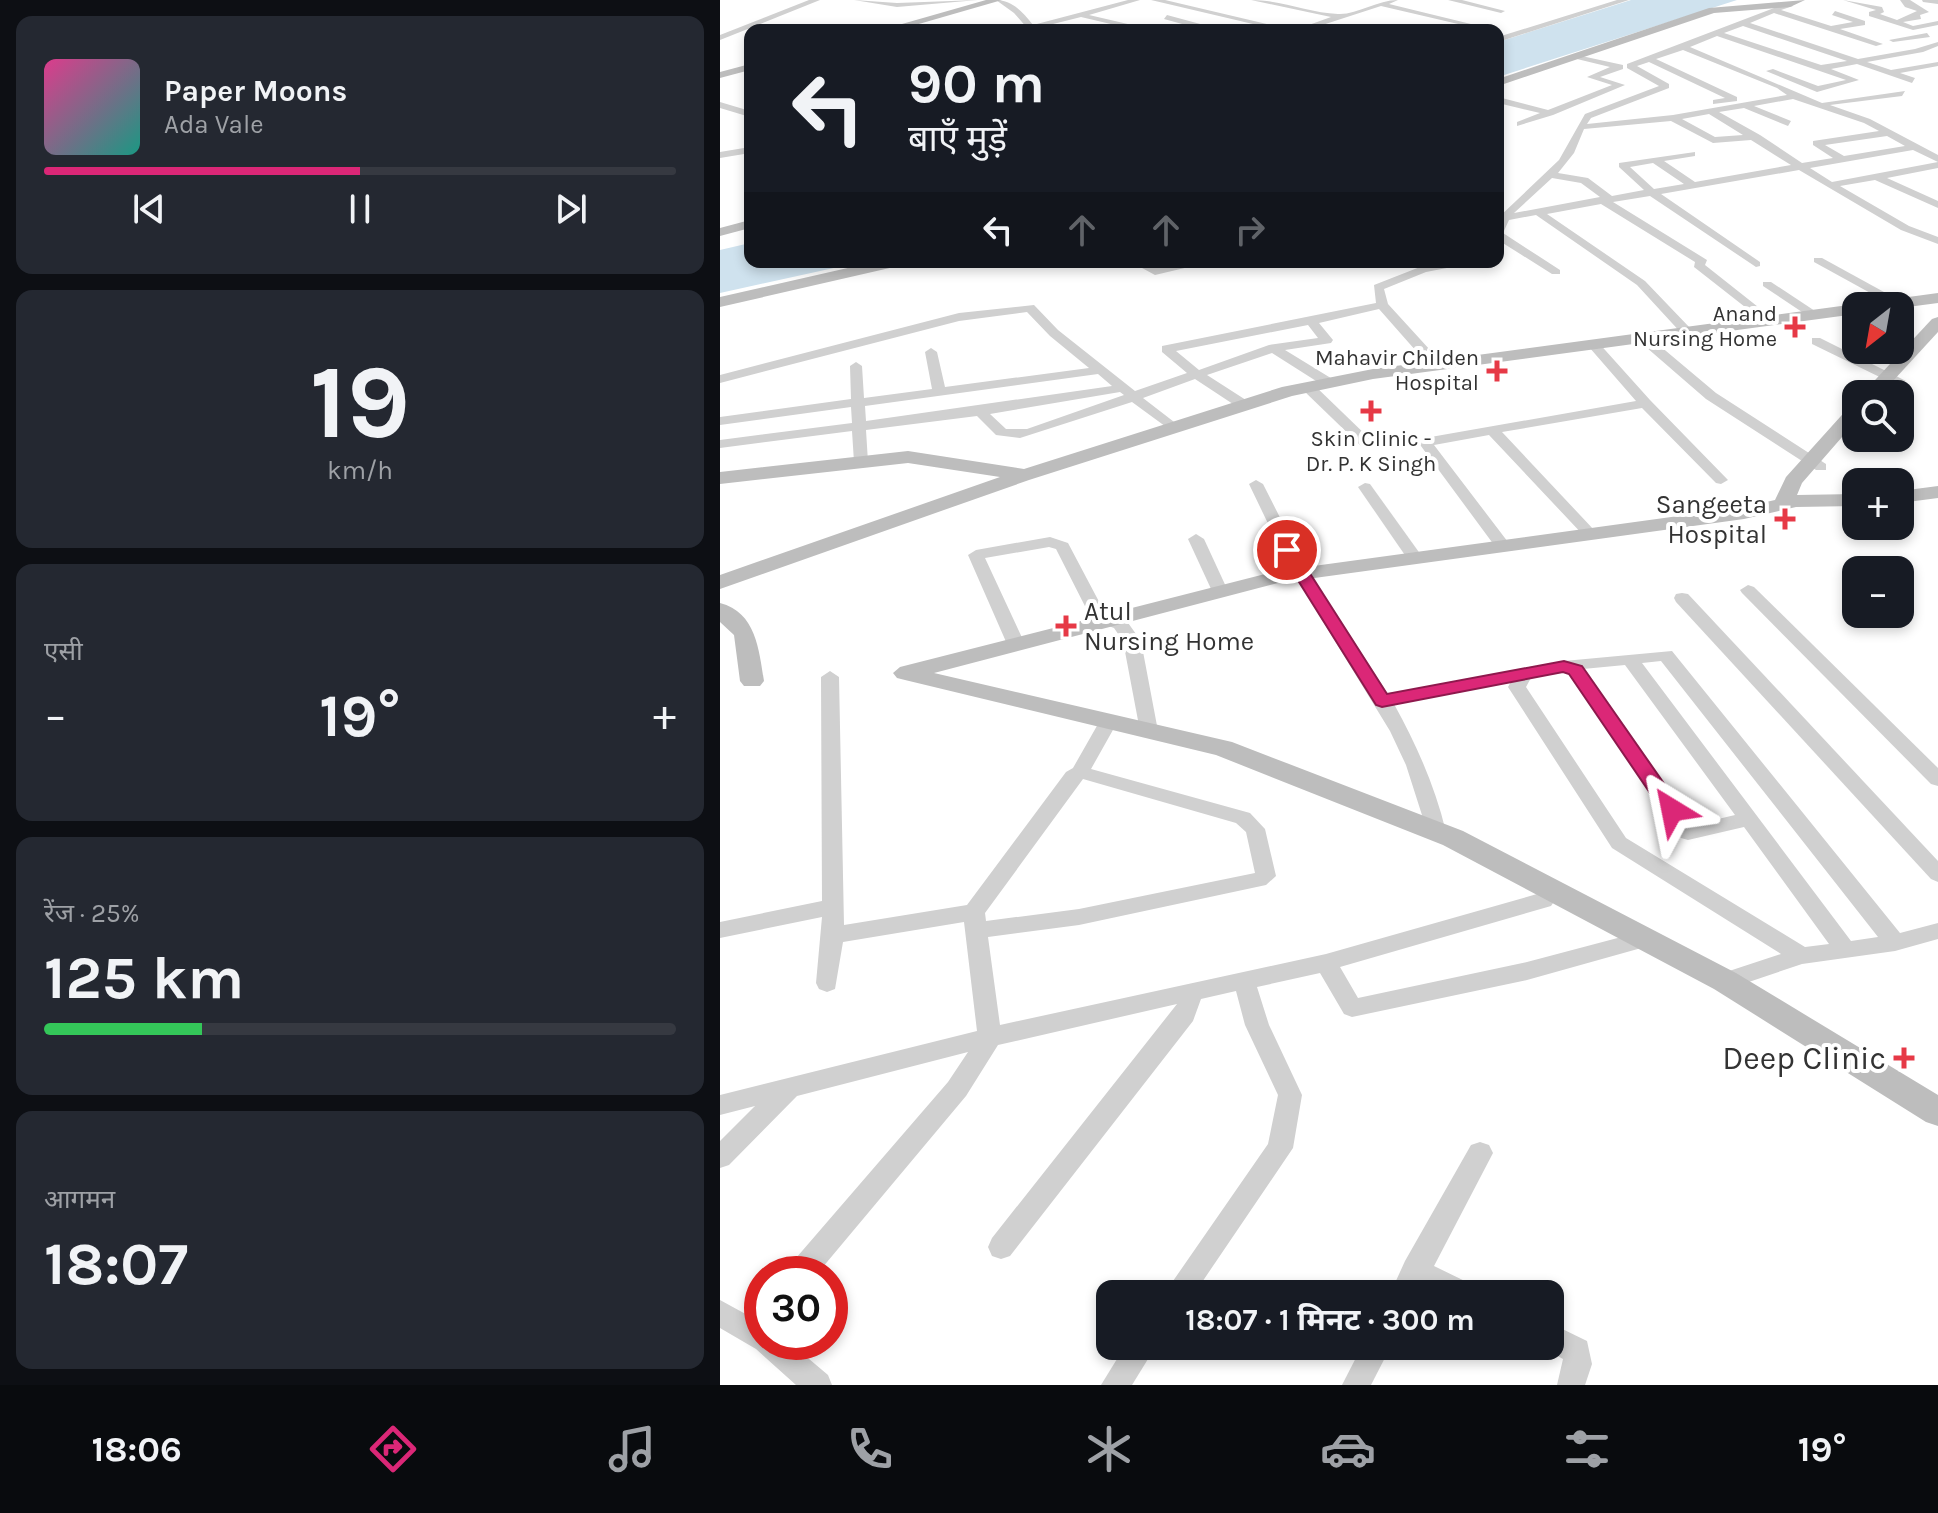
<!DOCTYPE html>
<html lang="hi">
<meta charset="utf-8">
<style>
body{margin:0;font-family:Karla,"Noto Sans Devanagari",sans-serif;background:#242831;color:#f1f3f6;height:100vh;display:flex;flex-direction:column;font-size:30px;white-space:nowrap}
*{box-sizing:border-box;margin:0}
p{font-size:26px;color:#9ea1a6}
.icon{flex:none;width:44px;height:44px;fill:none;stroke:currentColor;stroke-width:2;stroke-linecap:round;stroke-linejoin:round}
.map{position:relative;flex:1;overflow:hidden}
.sheet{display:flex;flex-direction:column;gap:16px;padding:16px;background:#0d0f14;width:720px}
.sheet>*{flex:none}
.hud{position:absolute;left:24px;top:24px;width:760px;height:244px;border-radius:16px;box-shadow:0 4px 12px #0003;background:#171b24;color:#f1f3f6;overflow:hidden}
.needle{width:52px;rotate:211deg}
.buttons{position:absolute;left:1122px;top:292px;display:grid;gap:16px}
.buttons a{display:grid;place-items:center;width:72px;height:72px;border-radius:16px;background:#171b24;box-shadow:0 4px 12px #0003;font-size:40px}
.speed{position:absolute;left:24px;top:1256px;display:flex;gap:16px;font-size:40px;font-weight:700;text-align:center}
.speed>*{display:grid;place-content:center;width:104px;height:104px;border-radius:50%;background:#171b24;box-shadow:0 4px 12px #0003;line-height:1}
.speed .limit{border:12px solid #d22;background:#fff;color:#111}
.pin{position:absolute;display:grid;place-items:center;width:68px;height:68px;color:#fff;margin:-34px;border:4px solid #fff;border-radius:50%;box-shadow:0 2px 8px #0007}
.me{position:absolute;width:88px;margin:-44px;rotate:325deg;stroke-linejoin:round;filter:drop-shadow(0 0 6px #0008)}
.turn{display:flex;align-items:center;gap:28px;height:168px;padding:0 32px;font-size:36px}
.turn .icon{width:104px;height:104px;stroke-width:2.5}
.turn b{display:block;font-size:56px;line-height:68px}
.lanes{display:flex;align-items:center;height:76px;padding:0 32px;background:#0003;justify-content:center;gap:40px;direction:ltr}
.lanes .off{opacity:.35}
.big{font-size:60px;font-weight:700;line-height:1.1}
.sheet .widget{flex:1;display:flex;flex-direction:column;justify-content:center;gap:12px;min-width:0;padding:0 28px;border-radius:16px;background:#242831}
.sheet .dial{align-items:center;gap:0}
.dial b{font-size:104px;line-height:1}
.song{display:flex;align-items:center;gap:24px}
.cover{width:96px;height:96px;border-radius:12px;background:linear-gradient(135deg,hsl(330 70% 55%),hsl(170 70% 35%))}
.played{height:8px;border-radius:4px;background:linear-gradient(90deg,#db2777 50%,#363941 50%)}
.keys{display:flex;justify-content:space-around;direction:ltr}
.heat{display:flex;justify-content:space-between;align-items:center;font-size:44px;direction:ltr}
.charge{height:12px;border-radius:6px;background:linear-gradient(90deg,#34c759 25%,#363941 0)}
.trip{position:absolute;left:376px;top:1280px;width:468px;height:80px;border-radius:16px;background:#171b24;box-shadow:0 4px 12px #0003;font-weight:700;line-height:80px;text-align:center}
.tabs{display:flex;height:128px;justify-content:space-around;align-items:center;background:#090b0e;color:#9ea1a6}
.tabs .icon{width:56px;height:56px}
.tabs .on{color:#db2777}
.tabs b{font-size:36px;color:#f1f3f6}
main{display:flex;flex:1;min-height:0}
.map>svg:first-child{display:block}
</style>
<main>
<section class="sheet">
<div class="widget">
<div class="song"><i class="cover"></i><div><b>Paper Moons</b><p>Ada Vale</p></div></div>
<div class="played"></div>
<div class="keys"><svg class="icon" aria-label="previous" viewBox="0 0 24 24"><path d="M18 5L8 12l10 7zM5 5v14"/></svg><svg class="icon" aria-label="pause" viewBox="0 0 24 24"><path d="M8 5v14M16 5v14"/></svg><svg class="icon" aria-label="next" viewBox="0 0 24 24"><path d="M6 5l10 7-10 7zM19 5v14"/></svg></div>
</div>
<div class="widget dial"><b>19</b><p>km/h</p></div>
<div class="widget"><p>एसी</p>
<div class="heat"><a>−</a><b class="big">19°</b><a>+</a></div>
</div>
<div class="widget"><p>रेंज · 25%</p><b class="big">125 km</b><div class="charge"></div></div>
<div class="widget"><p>आगमन</p><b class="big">18:07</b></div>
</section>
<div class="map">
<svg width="1218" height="1385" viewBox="0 0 1218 1385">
<rect width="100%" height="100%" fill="#fff"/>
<g fill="#cfe2ee">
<polygon points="911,0 1017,0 778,77 778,42"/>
<polygon points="30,243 30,262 141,262 0,293 0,250"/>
</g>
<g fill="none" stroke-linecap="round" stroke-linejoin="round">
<g fill="#d0d0d0" fill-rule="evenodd">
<polygon points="89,0 100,0 0,40 0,35"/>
<polygon points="134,0 177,3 258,0 177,7"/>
<path d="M276,0C293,0 303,13 313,25L408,0H420L369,15L412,25V29L361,17L309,30L294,13Z"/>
<polygon points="431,0 445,0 572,30 558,30"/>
<path d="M531,0C561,0 589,13 618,14C637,15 657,0 678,0L669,4L755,25L751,27L661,6L587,30H575L611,17Z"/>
<polygon points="728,0 742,0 785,11 781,13"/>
<polygon points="897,0 909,0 778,42 778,37"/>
<polygon points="1123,0 1162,7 1164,12 1160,14 1177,20 1197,11 1185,7 1180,0 1190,0 1209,12 1200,15 1201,19 1183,22 1193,26 1218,21 1218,25 1193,30 1149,16 1149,12 1156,10"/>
<polygon points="1202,0 1218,0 1218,4 1203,2"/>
<path d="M1070,2L1073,6L1061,10L1111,26L1133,22L1112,15L1115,11L1145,21V25L1120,29L1163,44L1156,46L1054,13L1030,23L1138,59L1195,49L1218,42V46L1203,52L1147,62L1171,70L1218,62V66L1180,73L1195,78L1192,83L1137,64L1111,69L1139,80L1097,92L1046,71L1053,69L1098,86L1126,80L997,36L970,47L1102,103L1185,91L1182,96L1110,105L1150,119L1218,155V162L1193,150L1090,168L1112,182L1218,162V168L1167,178L1218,201V208L1155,180L1120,186L1189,226L1218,237V244L1181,230L1079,170L941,194L1040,262V266L1036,267L930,196L893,202L987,260L985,265L1052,318V324L1048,325L974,267L975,262L881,204L827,214L925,281L971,329V335H963L917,285L816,215L789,220L783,233L840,270V274H832L778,240V218L839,160L865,114L939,86L907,68V64ZM1023,26L1127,61L1101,65L1004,33ZM963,50L1057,88L1067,95L953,115L867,124L871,118L949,88V84L917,66L929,62L1005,98L993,100V104L1017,101V97L936,59ZM1073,99L1144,123L1159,131L1093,141V145L1113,158L1082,163L1040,135L999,112L1024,108L1068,126L1071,121L1034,106ZM989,114L1023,135L995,137L962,119ZM951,121L993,143L1031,140L1071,165L975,182L944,161L975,156V152L899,163V167L924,190L892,196L868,178L838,173L854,153L864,129ZM1167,136L1185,146L1124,156L1105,145ZM933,163L964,184L934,189L910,167ZM832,178L861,183L880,197L794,213Z"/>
<polygon points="447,15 495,28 496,30 484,30 444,19"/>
<polygon points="1207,33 1210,37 1173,42 1169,40"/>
<polygon points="857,55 903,65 903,69 880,77 905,85 833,115 797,126 797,122 820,113 778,103 778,97 828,110 892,85 867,77 890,67 857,59"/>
<polygon points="0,102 30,111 30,117 0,108"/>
<polygon points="30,147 30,153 0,158 0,152"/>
<polygon points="1094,258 1102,258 1184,303 1174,306 1094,262"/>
<polygon points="411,262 425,262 437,268 467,262 490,262 435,275"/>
<path d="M729,262H758L706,272L664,289L668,304L721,362V368H711L659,309L599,323L613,340L611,343L565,350L614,380V386H604L552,353L487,375L529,402V408H519L475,379L423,398L458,425L460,428L453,432L412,402L300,438L276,435L257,416L146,430L148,462L141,466L134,462L132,431L0,448V440L132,423L131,407L0,425V417L131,399L130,366L136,362L142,366L144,398L212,389L205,352L211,348L217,352L225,387L369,368L330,336L307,312L239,321L0,383V375L239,313L314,305L338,330L415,391L467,373L442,352V346L656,303L654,285L700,267ZM588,325L598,338L549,345L479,370L456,351ZM378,374L392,386L146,421L145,406ZM400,392L404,395L307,429H286L270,414Z"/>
<polygon points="1043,282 1051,282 1101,315 1091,318 1043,286"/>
<polygon points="919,335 927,335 996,393 1106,464 1106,470 1096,470 986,399 919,341"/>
<polygon points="1092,338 1100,338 1186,381 1174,384 1092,344"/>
<polygon points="873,340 877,341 930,400 1008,480 1001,484 996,483 922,408 782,432 875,531 878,534 875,537 865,537 769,435 714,445 791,546 789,549 777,549 698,442 705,438 916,401 869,347 869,341"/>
<polygon points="588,383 593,384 651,440 651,446 641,446 583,390 583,384"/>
<path d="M536,480L543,484L582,561L668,694L844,661L952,651L1180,933L1218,923V939L1175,951L1082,964L1005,990L997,987L994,981L997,975L1061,954L892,848L788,687L792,680L674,704C697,746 715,786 726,832L723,837H709L686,765L670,731L566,561L529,484ZM941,661L1158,937L1131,941L922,663ZM905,665L1015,815L973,825L863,669ZM843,672L849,674L961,838L968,840L1024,827L1109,944L1085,947L906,838L806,687L812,676Z"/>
<polygon points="645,483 650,484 701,555 703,558 701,561 689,561 638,487"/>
<polygon points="476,534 484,539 508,591 506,594 500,596 492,591 468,539"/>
<polygon points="330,537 348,543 385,613 406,620 421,641 438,731 436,735 429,737 420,731 403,641 394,628 372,620 336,549 329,547 265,558 305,644 296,649 287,644 248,555 256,550"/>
<polygon points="1028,585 1034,587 1218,768 1218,786 1211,784 1022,593 1020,590"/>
<polygon points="962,593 968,594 1218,861 1218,882 1211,879 956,602 954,598 956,594"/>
<path d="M110,671L119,677L124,925L247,905L346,772L353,768L382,717L389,715L398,721L371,769L530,813L545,829L556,876L546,885L359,925L268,937L280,1025L606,954L817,894C823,885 827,881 838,885L842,890L831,906L620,967L638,998L807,962L924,931L932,933L935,939L932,945L807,980L632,1017L624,1014L600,973L537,987L549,1025L582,1095L573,1148L474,1294H444L548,1144L558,1095L525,1025L516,991L481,999L473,1021L290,1256L281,1259L272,1256L268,1247L272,1238L457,1004L278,1045L246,1096L97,1274H67L70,1265L228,1082L248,1052L77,1096L9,1165L0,1168V1141L35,1106L0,1115V1095L257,1031L244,922L123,942L115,989L107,992L99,989L96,983L102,917L0,938V922L102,901L101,677ZM363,779L516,823L526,832L535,873L359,909L266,921L265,913Z"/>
<polygon points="760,1142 769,1145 773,1153 714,1266 753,1285 757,1294 715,1294 702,1287 699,1294 670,1294 685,1261 751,1145"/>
<polygon points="0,1300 42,1323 42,1342 69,1342 108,1375 112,1385 76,1385 36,1349 0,1328"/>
<polygon points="830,1323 867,1341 872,1364 865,1385 837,1385 843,1359 820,1346 830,1346"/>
<polygon points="405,1346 436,1346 412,1385 381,1385"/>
<polygon points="642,1346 671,1346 651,1385 622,1385"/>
</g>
<g fill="#bdbdbd" fill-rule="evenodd">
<polygon points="266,0 282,0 178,30 161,30"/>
<polygon points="1085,0 1070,7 994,13 778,86 778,79 989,8"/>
<polygon points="30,64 30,70 0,78 0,72"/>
<polygon points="30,220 30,228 0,236 0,228"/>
<polygon points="154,262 182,262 174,267 0,307 0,297"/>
<polygon points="1218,293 1218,303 1180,308 1151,306 1159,301"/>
<polygon points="1136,304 1142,306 1136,306 1136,314 653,379 572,396 309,480 0,589 0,575 280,477 188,463 0,484 0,472 188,451 304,469 562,387 653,369"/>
<polygon points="1218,317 1218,332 1161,394 1142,394 1212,319"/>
<polygon points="1136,405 1136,421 1082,483 1077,495 1136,494 1136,506 1076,507 1024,519 558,583 214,673 512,742 743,831 1016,973 1218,1095 1218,1126 1206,1122 994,989 723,845 496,755 185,680 177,678 173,673 180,667 557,571 1024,507 1055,500 1066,477 1130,406"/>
<polygon points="1218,486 1218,498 1180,503 1180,491"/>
<path d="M0,603C36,612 39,650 44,681L40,686H24L20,681L14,635L0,622Z"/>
</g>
</g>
<polygon fill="#db2777" stroke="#8e194d" stroke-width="2" points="567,545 575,550 667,694 844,661 862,666 959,805 962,810 959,815 945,815 849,674 843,672 662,707 656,705 559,550"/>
<g fill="#e63946" stroke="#fff" stroke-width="3">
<path d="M1071 315h8v8h8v8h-8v8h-8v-8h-8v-8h8z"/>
<path d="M773 359h8v8h8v8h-8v8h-8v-8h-8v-8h8z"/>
<path d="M647 399h8v8h8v8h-8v8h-8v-8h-8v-8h8z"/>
<path d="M1061 507h8v8h8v8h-8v8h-8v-8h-8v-8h8z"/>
<path d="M342 614h8v8h8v8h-8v8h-8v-8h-8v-8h8z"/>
<path d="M1180 1046h8v8h8v8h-8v8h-8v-8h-8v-8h8z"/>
</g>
<g text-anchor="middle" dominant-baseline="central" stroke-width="8" stroke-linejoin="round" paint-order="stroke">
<g font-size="22" fill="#333" stroke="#fff" text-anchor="end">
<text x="1057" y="314">Anand<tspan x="1057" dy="25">Nursing Home</tspan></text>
<text x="759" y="358">Mahavir Childen<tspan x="759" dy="25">Hospital</tspan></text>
<text x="651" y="439" text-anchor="middle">Skin Clinic -<tspan x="651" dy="25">Dr. P. K Singh</tspan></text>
</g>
<g font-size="26" fill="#333" stroke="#fff" text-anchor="end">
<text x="1047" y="504">Sangeeta<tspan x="1047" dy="30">Hospital</tspan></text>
<text x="364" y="611" text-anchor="start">Atul<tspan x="364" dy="30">Nursing Home</tspan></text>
</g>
<g font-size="32" fill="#333" stroke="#fff" text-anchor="end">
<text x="1166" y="1058">Deep Clinic</text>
</g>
</g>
</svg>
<div class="buttons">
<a><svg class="needle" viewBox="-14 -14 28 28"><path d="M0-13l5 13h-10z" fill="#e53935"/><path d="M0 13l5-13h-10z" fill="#9ea1a6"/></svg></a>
<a><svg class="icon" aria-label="search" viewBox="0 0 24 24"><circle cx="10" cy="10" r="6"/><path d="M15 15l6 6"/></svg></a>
<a>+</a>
<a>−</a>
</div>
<div class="speed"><div class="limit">30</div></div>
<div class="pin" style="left:567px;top:550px;background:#d93025"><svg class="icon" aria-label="arrive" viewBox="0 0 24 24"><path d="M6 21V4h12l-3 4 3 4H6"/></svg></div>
<svg class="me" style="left:952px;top:810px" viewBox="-20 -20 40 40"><path d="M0-17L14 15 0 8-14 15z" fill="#db2777" stroke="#fff" stroke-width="4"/></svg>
<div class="trip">18:07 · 1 मिनट · 300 m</div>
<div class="hud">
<div class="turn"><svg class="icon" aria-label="left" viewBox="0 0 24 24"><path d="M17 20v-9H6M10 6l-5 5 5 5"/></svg><div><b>90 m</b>बाएँ मुड़ें</div></div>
<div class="lanes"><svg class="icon" aria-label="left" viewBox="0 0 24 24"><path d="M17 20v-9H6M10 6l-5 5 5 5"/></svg><svg class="icon off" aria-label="ahead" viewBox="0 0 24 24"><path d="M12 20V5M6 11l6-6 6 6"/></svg><svg class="icon off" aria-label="ahead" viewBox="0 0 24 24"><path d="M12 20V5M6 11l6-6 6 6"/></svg><svg class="icon off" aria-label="right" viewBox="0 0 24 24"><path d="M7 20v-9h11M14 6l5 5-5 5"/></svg></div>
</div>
</div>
</main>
<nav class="tabs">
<b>18:06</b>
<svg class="icon on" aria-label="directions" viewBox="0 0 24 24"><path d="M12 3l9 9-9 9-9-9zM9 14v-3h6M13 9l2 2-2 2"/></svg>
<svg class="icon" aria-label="music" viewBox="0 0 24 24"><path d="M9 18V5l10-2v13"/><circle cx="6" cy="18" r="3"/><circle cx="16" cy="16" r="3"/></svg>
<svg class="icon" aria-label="phone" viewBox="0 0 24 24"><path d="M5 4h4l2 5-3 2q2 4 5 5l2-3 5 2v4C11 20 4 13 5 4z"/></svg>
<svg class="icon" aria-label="climate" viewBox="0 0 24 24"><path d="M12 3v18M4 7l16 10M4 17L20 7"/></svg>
<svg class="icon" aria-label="car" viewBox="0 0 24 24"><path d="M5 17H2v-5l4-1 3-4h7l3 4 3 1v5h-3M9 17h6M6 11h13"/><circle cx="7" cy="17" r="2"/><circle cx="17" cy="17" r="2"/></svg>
<svg class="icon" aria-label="filters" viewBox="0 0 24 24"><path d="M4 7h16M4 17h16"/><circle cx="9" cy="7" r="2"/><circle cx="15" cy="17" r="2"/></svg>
<b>19°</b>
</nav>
